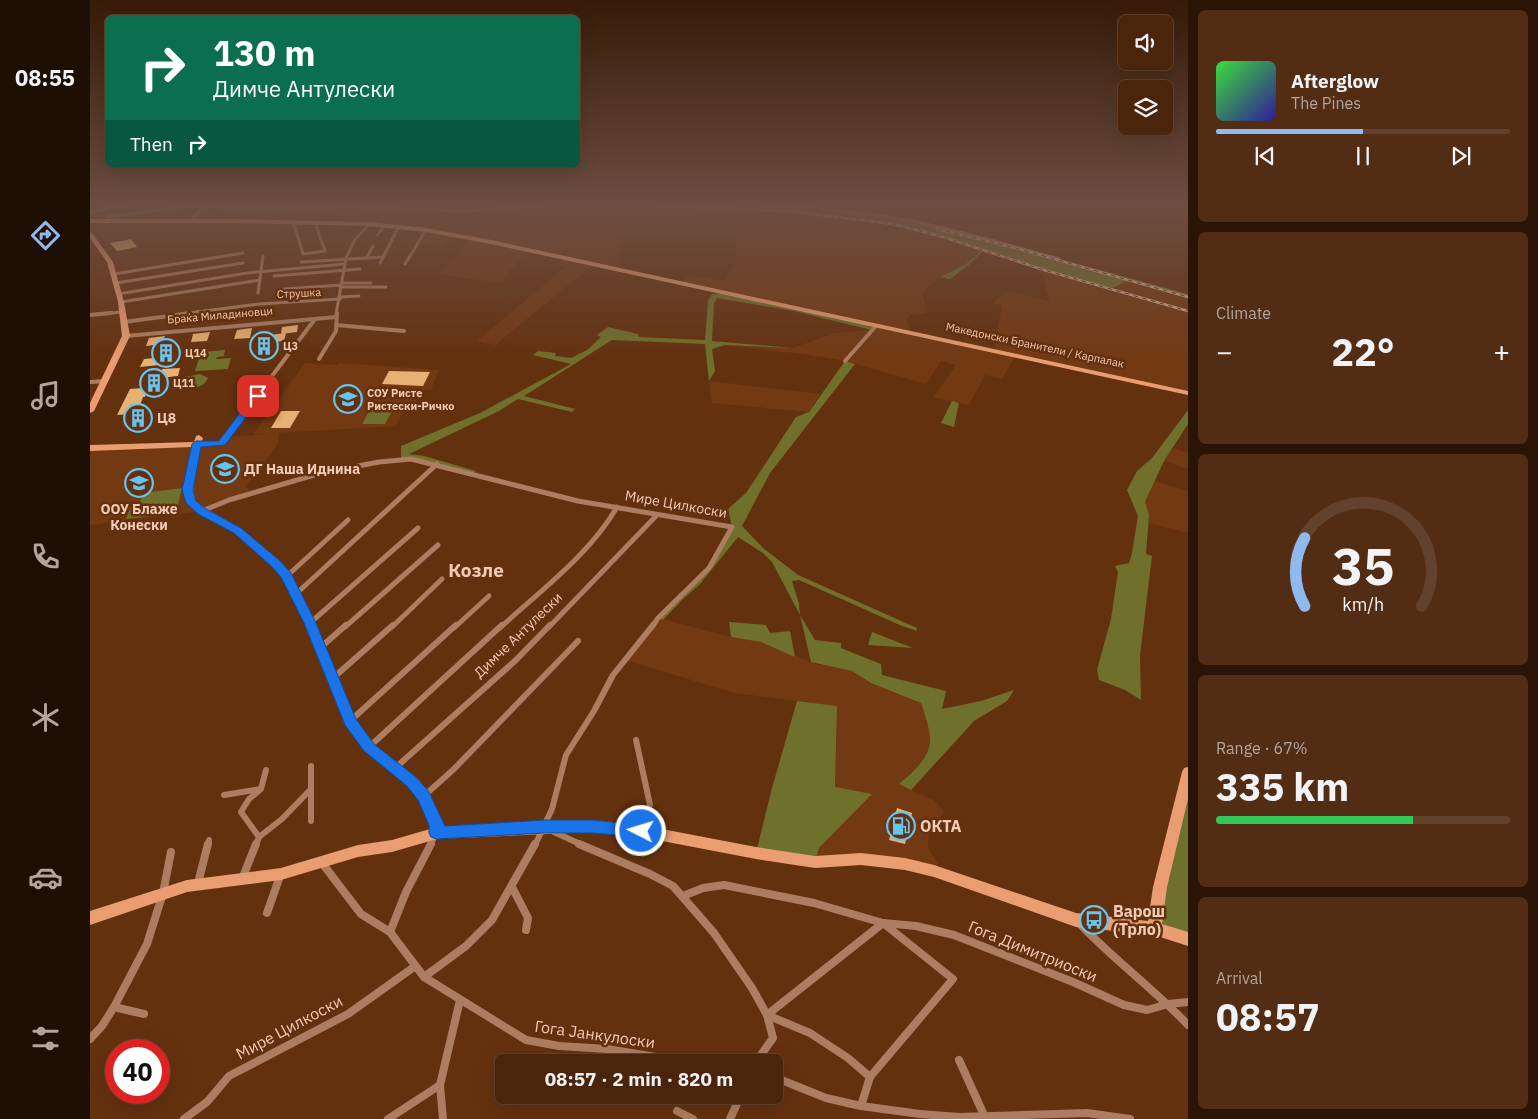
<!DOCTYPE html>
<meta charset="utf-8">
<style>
body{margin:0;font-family:"IBM Plex Sans",sans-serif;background:#522d14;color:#f1f3f6;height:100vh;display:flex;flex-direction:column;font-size:19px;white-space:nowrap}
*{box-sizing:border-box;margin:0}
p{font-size:16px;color:#b2a59d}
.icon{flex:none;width:28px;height:28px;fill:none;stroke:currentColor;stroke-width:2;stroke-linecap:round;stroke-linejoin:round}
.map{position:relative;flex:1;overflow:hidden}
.side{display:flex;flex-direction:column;gap:10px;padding:10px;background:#291406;width:350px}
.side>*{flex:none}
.top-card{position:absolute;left:15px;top:15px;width:475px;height:152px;border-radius:8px;box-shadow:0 5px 20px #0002,0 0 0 1px #62422c;background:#0b6e4f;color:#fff;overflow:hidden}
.fabs{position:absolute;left:1028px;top:15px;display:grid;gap:10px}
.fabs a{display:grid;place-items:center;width:55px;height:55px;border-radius:8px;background:#4b250b;box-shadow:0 5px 20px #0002,0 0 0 1px #62422c;font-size:25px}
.speed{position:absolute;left:15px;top:1039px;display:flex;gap:10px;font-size:25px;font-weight:700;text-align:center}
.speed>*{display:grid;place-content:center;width:65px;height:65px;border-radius:50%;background:#4b250b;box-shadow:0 5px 20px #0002,0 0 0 1px #62422c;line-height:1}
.speed .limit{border:8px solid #d22;background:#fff;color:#111}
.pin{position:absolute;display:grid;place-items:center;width:42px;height:42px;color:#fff;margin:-21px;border-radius:10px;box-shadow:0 2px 8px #0006}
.me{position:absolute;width:55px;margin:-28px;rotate:275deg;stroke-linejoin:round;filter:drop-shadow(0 0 4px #0008)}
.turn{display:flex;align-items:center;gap:18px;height:105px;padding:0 25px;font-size:22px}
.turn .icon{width:65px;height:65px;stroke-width:2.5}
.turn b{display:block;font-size:35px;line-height:42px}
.then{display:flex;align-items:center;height:48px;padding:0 25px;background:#0003;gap:10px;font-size:19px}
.big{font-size:38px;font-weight:800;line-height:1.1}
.side .card{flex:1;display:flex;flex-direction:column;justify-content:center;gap:8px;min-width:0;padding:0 18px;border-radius:8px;background:#522d14}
.side .dial{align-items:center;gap:0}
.dial svg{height:130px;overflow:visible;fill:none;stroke:#62422c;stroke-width:7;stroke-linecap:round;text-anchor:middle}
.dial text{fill:#f1f3f6;stroke:none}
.song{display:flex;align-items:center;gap:15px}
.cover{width:60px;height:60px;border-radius:8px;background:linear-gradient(135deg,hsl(120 70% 55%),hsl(250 70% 35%))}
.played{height:5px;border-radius:2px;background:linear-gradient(90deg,#90b9f0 50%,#62422c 50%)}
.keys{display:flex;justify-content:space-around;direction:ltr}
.heat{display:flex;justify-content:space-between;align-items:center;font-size:28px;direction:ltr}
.charge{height:8px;border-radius:4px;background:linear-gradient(90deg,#34c759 67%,#62422c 0)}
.trip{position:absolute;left:405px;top:1054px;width:288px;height:50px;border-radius:8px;background:#4b250b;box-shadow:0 5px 20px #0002,0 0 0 1px #62422c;font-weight:800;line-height:50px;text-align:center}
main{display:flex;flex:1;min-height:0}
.tabs{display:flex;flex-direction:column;width:90px;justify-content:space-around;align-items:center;background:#1e0f04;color:#b2a59d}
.tabs .icon{width:35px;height:35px}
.tabs .current{color:#90b9f0}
.tabs b{font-size:22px;color:#f1f3f6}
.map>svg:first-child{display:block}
</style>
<main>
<nav class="tabs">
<b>08:55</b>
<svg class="icon current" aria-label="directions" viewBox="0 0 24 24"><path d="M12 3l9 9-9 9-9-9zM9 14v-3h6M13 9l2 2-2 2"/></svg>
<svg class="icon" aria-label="music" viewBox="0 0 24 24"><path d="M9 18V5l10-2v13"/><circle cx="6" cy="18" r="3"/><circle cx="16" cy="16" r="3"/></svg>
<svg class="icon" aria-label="phone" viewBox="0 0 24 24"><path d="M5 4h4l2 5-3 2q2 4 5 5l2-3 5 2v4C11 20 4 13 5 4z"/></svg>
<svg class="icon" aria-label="climate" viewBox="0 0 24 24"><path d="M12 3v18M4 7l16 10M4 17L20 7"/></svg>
<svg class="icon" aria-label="car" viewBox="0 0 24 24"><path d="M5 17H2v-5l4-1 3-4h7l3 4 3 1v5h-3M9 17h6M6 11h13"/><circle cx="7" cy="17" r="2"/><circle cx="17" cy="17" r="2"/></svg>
<svg class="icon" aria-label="filters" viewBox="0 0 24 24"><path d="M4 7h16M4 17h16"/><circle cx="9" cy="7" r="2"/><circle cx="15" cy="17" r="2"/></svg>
</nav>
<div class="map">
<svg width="1098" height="1119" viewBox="0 0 1098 1119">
<rect width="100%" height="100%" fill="#64310f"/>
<g fill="#723913">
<polygon points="79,204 606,204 707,210 804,224 845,235 893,251 876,264 853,275 836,288 833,295 837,310 835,313 821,315 816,319 821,333 904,350 912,306 903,303 916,291 960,301 952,274 942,267 1023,288 1039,280 1098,297 1098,393 926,355 912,379 895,375 879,405 844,397 866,365 851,361 836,384 755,361 712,354 635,345 703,348 745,333 782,330 786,326 594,284 592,281 601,275 634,281 646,263 645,236 531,236 529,270 503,265 405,345 387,341 476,266 467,264 472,258 436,250 411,283 349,274 381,239 362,234 354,246 327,244 336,231 309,226 142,221 154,208 74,208"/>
<polygon points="215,363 237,365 248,365 249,363 349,370 341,390 332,390 322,409 316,409 305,426 188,433 188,444 156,487 163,492 112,511 0,525 0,448 132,443 136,437 180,434 163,434"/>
<polygon points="619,381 730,394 719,412 622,403"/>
<polygon points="1083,448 1098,453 1098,469 1074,461"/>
<polygon points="1065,481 1098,491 1098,533 1059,523 1059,515 1055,502"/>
<polygon points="568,618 641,637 671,642 728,665 738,665 762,671 781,683 831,702 840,730 838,753 829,766 809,784 844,800 854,812 839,833 838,848 848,864 844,871 815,864 725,862 729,848 781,794 745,788 747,706 644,693 536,660"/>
</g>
<g fill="#6f702c">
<polygon points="606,204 659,204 718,207 821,221 871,232 1098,294 1098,297 1039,280 1023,288 942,267 893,251 880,264 860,279 850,277 876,264 892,250 825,229 746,214"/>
<polygon points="634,293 786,326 782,330 704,311 627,298 624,303 622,341 703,348 635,345 622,349 625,371 619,381 615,344 522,340 434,396 485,409 482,412 428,399 409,411 319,454 334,456 386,471 380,475 347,464 311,460 311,446 390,413 481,364 443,355 448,351 466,353 465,356 481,358 497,350 511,337 507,335 518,327 548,334 549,337 615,340 618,301 622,294"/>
<polygon points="135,350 134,356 127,357 126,359 141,358 138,369 105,371 111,352"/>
<path d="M755,361L765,364L680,473L652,526L673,548L708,575L827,628V631L812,626L709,580L702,581L709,604L710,615L725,640L751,643V648L791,664L792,675L856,691L852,709L891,701L924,690L917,701L884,721L821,790L809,784C844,754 846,746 831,703L781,683L762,671L721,662L710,615L682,562L673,553L648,537L610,584L592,600L573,620L568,618L619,567L642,527L638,509L656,493L706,417L719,412Z"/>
<path d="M110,374L118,378C114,389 98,390 89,385V381L95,377Z"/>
<polygon points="862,401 869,403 864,427 851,423"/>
<polygon points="284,403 306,404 295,424 272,424"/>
<polygon points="1098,410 1098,424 1074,461 1055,502 1059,515 1056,554 1062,556 1050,655 1051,700 1035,690 1009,680 1007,670 1021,619 1028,572 1025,566 1039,563 1042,553 1048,516 1037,490 1047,471 1062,458"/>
<polygon points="92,488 86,513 36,519 41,506 49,505 53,493"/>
<polygon points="639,622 676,625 680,633 700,631 705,657 671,642 641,637"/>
<polygon points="782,632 823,648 778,645"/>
<polygon points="707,701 747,706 745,787 782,794 729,848 725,862 666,853 682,788"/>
<polygon points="1098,772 1098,939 1064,928"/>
</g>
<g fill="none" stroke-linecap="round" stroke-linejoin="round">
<polyline stroke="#2d87ad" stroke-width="1" points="735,209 749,204"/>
</g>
<g fill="#e6b172">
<polygon points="41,239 47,247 27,251 20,243"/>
<polygon points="208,325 207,332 191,334 192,327"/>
<polygon points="162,328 160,338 144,339 147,330"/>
<polygon points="120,332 117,341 101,342 103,334"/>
<polygon points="196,333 194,341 184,342 182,350 164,351 166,343 177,342 179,335"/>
<polygon points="75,336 72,344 56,346 59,338"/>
<polygon points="87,348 84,356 72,357 69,365 50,367 54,359 65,358 68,350"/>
<polygon points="90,368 88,376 71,378 74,377 72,386 57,387 55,397 53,397 47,413 60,412 57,422 43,423 42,427 36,425 40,414 27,415 40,389 53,388 56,379 69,378 72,369"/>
<polygon points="299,371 340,372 333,386 292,384"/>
<polygon points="191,411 210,411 200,428 181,428"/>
<polygon points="807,808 822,813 815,844 799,840"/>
</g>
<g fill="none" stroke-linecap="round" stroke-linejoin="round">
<g stroke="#ad7d61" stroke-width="3">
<path d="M659,204C713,207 768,211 822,221C871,231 920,245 969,259"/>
<polyline points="0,212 43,204"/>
<polyline points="17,217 91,207 249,206"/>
<polyline points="101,220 114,207"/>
<polyline points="203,221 213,254 235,251 225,222"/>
<polyline points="287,235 295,225"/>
<polyline points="277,257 283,246"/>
<polyline points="211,262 293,257"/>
<polyline points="290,263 309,226"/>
<polyline points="315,264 336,230"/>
<polyline points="24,274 153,253"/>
<polyline points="184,276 270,269"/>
<polyline points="26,283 153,263"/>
<polyline points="252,283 281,283"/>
<polyline points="251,287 296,287"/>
<polyline points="194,289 251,285"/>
<polyline points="168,293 173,256"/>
<polyline points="28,294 157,273 254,264"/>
<polyline points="250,297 269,296"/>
<polyline points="31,302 170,280"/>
<polyline points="7,314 33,312"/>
<polyline points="91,314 169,304 250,299"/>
<polyline points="246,314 256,258 264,241 279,224"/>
</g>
<g stroke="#ad7d61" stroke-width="4">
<polyline points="0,315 21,313"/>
<polyline points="34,322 101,313"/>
<polyline points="246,325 314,331"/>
<polyline points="36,336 246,317"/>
<polyline points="229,359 246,331 247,313"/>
<polyline points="755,361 786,326"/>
<polyline points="0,382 15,381"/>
<polyline points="136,437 225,319"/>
</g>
<g stroke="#ad7d61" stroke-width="5">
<polyline points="112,511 139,500 231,473 289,462 321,459 488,501 642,527 619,568 568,618 562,627"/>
<polyline points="197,576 258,520"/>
<polyline points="207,593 347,464"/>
<polyline points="220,623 328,528"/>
<polyline points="255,627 348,545"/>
<polyline points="302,627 352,579"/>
<polyline points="365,627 399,596"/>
<path d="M411,627C450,591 501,553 527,507"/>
<polyline points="459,627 566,516"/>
</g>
<g stroke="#ad7d61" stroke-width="6">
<polyline points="230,648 256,625"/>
<polyline points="243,678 303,625"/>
<polyline points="260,721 366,625"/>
<polyline points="546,740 560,805 552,830"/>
<polyline points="279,747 412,625"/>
<polyline points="221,766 221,821"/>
<polyline points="304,769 426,660 460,625"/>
<polyline points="134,795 170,789"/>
<polyline points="335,795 364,769 488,641"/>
<polyline points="462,831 492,845"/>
<polyline points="169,837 151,812 159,799 171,789 176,770"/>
<polyline points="118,845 119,840"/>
<polyline points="166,845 169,837 192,819 220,790"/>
<polyline points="340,845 345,836"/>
<polyline points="445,845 462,809 476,755 504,711 523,675 563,625"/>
</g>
<g stroke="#ad7d61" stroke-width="8">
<polyline points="489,844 560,874 583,886 624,933 662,988 677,1015 683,1038 666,1062"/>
<polyline points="232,863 271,914 300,932 334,977 436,1040 469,1046 517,1049 596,1062"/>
<polyline points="152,879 166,844"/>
<polyline points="108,883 118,844"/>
<polyline points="422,887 438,918 436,930"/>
<polyline points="593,896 613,888 634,885 724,903 793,923 826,926 864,935 983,982 1034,1005 1057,1010 1078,1004 1098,1002"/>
<polyline points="177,913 190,876"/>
<polygon points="793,923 863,979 780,1077 758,1058 720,1033 677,1015"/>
<path d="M990,924C1024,960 1064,989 1098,1025"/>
<polyline points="300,932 316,892 341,844"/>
<polyline points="334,977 376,946 402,920 445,844"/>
<polyline points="24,1007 54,1014"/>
<polyline points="0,1039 12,1026 24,1007 57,944 73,893 81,852"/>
<polyline points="869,1060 894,1115"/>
<polyline points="684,1077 736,1098 771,1106 830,1114 869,1117 997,1113 1040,1119"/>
<polyline points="350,1085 353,1119"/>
<polyline points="771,1106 780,1077"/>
<polyline points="587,1111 603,1119"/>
<polyline points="94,1119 117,1102 139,1076 258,1014 324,967"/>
<polyline points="298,1119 350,1085 370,1000"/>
<polyline points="640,1119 651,1095"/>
</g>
<g fill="#e99d70" fill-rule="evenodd">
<polygon points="0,219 142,219 279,222 336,228 401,240 1098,391 1098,395 401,244 336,232 279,226 142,223 0,223"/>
<polygon points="0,232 2,233 23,262 34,302 40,336 4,411 0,413 0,403 32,336 28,302 17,262 0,238"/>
<path d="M136,434L140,437L135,445L111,446C106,465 101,483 105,502L150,528L190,561L201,574L225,623L265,719L283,744L327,778L339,792L354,827L502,820L551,825L666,847L725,856L771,853L815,858L844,865L986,913L1058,921L1063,887L1092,772L1094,768L1098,767V799L1077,887L1072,924L1098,932V946L1064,935L986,927L844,877L815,870L771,865L725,868L666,859L551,837L502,832L347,839L302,852L268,857L191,880L97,892L0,925V911L97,880L191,868L268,845L302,840L340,829V825L329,799L317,786L275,750L256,724L215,623L192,577L182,565L144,532L109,513L96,503L93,490L98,462L102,447L0,451V445L104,442L106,436L109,435L113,438L112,441H129L133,435Z"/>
</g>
<defs>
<g id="rail">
<polyline points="524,204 699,211 803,224 853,237 954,270 1098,311"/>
<polyline points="262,207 372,211 461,205 529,204"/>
<polyline points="134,209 268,207"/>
<polyline points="847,229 929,249 1098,297"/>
</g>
</defs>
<use href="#rail" stroke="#d8ae97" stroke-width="2.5"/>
<use href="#rail" stroke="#64310f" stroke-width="1" stroke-dasharray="4.5" stroke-linecap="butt"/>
</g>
<linearGradient id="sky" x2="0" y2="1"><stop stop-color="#371b08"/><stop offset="0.57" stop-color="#6c4e42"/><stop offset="1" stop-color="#6c4e42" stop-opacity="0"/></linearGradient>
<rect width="1098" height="360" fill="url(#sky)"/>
<polygon fill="#1a73e8" stroke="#114b97" points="168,393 172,396 135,445 111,447 103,490 106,501 116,509 151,528 190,561 201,573 226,623 266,719 284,744 327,778 339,792 355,826 455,820 502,820 551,825 557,826 559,831 557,835 551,837 502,833 455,833 346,839 341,837 339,833 339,825 328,800 317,786 274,751 255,725 214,623 191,577 181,566 144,533 108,514 96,503 92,490 102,444 106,441 129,441 164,394"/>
<defs>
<symbol id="building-ring" viewBox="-11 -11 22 22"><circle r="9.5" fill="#64310f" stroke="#67c4ef" stroke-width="1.5"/><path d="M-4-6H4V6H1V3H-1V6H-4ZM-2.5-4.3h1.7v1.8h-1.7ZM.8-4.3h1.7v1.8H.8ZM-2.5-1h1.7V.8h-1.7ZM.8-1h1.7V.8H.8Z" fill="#67c4ef"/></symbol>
<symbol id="school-ring" viewBox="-11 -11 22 22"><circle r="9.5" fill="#64310f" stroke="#67c4ef" stroke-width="1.5"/><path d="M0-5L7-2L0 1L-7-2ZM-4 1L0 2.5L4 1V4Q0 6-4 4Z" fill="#67c4ef"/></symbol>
<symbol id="fuel-ring" viewBox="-11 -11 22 22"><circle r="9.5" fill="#64310f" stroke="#67c4ef" stroke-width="1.5"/><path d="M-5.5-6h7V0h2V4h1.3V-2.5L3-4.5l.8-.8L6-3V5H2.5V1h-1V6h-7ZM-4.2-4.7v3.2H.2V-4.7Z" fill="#67c4ef"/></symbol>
<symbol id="bus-ring" viewBox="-11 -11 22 22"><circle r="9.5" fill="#64310f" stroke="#67c4ef" stroke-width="1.5"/><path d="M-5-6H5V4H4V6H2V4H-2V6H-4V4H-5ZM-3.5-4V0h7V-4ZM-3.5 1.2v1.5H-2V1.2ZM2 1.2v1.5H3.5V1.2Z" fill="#67c4ef"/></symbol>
</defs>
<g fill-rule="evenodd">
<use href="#building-ring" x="158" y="330" width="32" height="32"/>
<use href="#building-ring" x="60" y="337" width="32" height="32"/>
<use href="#building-ring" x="48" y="367" width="32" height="32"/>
<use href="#school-ring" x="242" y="383" width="32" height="32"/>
<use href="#building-ring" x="32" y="402" width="32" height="32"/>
<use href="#school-ring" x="119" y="453" width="32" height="32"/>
<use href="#school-ring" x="33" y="467" width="32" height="32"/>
<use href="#fuel-ring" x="795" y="810" width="32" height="32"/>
<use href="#bus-ring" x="988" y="904" width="32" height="32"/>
</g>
<g text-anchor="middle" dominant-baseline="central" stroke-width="5" stroke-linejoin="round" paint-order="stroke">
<g font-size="11" fill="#f2cab5" stroke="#64310f">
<text transform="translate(209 293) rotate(-3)">Струшка</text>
<text transform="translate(130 315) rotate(-5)">Браќа Миладиновци</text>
<text transform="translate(945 345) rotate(12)">Македонски Бранители / Карпалак</text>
</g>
<g font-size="11" font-weight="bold" fill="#f2cab5" stroke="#64310f" text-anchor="start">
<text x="193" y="346">Ц3</text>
<text x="95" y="353">Ц14</text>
<text x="83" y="383">Ц11</text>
<text x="277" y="393">СОУ Ристе<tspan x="277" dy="13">Ристески-Ричко</tspan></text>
</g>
<g font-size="14" font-weight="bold" fill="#f2cab5" stroke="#64310f" text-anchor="start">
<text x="67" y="418">Ц8</text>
<text x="154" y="469">ДГ Наша Иднина</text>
<text x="49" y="509" text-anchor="middle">ООУ Блаже<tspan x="49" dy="16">Конески</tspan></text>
</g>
<g font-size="14" fill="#f2cab5" stroke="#64310f">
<text transform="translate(586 504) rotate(10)">Мире Цилкоски</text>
<text transform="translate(428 635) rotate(-44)">Димче Антулески</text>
</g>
<g font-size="16" font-weight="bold" fill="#f2cab5" stroke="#64310f" text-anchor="start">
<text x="830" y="826">ОКТА</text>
<text x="1023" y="911">Варош<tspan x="1023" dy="18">(Трло)</tspan></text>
</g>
<g font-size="16" fill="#f2cab5" stroke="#64310f">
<text transform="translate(943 951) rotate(22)">Гога Димитриоски</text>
<text transform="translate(199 1027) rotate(-28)">Мире Цилкоски</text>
<text transform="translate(505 1034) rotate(8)">Гога Јанкулоски</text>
</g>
<g font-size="19" font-weight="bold" fill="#f2cab5" stroke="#64310f">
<text x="386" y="570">Козле</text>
</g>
</g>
</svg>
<div class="fabs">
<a><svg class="icon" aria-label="sound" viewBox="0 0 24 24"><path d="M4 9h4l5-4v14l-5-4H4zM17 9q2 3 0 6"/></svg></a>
<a><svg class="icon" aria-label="layers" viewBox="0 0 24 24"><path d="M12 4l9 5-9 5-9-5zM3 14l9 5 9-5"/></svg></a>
</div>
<div class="speed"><div class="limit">40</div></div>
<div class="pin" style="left:168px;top:396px;background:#d93025"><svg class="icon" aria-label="arrive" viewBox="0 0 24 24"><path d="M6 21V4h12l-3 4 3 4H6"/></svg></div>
<svg class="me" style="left:551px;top:831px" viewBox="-20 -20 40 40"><circle r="17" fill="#1a73e8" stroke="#fff" stroke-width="3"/><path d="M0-11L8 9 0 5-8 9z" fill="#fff"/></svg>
<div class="trip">08:57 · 2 min · 820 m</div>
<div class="top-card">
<div class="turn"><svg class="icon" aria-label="right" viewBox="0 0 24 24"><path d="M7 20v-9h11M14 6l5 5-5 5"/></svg><div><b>130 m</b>Димче Антулески</div></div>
<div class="then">Then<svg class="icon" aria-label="right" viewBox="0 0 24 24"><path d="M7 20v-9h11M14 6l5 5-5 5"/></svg></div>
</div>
</div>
<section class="side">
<div class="card">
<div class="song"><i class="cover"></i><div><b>Afterglow</b><p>The Pines</p></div></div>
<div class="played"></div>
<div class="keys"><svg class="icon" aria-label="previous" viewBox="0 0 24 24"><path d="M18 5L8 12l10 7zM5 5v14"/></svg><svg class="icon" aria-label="pause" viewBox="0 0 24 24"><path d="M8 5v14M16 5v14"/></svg><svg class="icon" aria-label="next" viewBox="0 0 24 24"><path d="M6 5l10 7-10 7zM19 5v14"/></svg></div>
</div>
<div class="card"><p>Climate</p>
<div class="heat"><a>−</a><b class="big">22°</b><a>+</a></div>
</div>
<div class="card dial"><svg viewBox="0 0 100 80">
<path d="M14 69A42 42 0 1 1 86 69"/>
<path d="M14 69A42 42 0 0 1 14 27" stroke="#90b9f0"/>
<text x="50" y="56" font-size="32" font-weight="700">35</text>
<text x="50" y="72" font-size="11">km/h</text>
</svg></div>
<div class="card"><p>Range · 67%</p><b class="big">335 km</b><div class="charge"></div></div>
<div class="card"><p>Arrival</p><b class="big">08:57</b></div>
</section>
</main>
